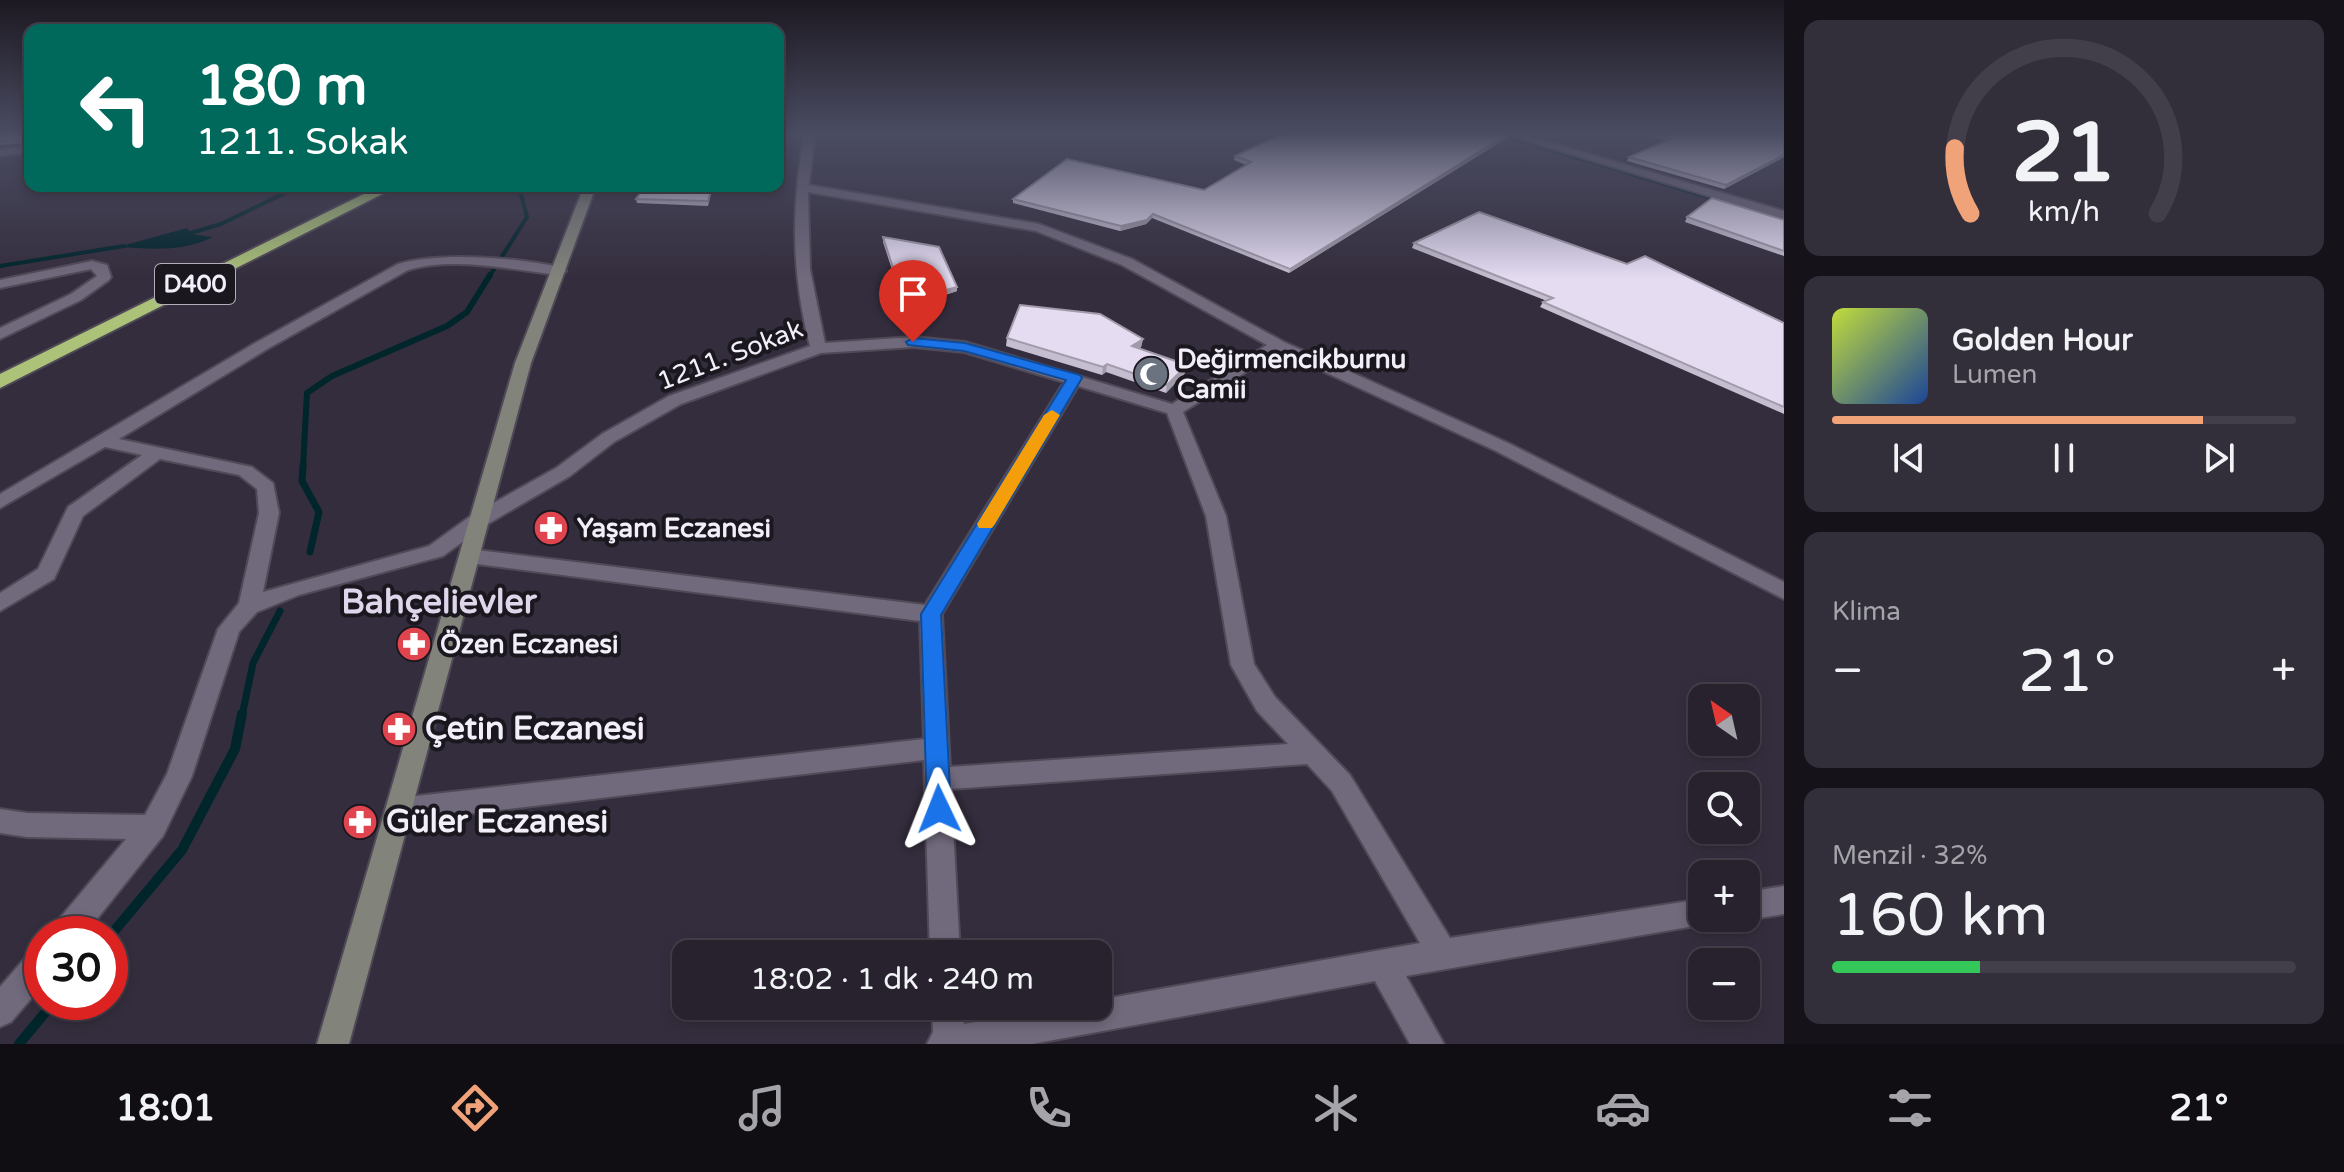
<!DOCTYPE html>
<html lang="tr">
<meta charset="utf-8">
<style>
body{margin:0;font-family:"Varela Round",sans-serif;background:#332f3a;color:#f1f3f6;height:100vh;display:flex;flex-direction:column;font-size:30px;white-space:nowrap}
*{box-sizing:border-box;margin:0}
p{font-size:26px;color:#a4a4aa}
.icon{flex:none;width:44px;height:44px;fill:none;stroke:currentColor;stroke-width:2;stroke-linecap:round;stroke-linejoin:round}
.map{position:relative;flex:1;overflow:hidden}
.drawer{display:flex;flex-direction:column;gap:20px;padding:20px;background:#151319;width:560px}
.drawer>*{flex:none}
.guide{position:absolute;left:24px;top:24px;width:760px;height:168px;border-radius:16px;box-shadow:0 4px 12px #0003,0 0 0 2px #433f4a;background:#00695c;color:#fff;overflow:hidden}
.needle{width:52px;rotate:326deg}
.tools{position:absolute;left:1688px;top:684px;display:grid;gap:16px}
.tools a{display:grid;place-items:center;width:72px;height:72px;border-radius:16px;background:#27222e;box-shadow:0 4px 12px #0003,0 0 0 2px #433f4a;font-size:40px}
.speed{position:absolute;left:24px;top:916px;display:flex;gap:16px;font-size:40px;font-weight:700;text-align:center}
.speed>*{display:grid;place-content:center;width:104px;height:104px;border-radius:50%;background:#27222e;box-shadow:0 4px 12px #0003,0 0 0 2px #433f4a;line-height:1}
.speed .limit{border:12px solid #d22;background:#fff;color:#111}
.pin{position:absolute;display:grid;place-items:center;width:68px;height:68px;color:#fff;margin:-82px -34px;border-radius:50% 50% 50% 0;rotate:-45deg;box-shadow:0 0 8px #0007}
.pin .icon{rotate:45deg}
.me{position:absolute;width:88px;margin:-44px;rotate:358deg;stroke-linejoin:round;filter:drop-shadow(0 0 6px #0008)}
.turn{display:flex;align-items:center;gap:28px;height:168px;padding:0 40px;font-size:36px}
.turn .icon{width:104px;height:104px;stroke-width:2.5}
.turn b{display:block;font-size:56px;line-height:68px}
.big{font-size:60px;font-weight:600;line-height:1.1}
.drawer .tile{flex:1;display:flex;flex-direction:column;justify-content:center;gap:12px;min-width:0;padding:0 28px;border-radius:16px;background:#332f3a}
.drawer .dial{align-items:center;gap:0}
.dial svg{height:208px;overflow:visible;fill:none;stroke:#433f4a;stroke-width:7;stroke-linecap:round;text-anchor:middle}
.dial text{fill:#f1f3f6;stroke:none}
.song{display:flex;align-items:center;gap:24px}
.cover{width:96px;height:96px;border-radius:12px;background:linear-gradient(135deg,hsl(70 70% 55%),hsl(220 70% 35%))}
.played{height:8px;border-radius:4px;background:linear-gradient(90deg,#f0a278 80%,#433f4a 80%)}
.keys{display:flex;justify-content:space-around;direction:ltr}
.heat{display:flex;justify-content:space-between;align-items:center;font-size:44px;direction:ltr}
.charge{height:12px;border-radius:6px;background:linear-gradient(90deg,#34c759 32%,#433f4a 0)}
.trip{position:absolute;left:672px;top:940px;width:440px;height:80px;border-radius:16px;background:#27222e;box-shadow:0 4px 12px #0003,0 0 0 2px #433f4a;font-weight:600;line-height:80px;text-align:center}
.tab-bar{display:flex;height:128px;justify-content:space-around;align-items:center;background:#100e12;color:#a4a4aa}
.tab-bar .icon{width:56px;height:56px}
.tab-bar .active{color:#f0a278}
.tab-bar b{font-size:36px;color:#f1f3f6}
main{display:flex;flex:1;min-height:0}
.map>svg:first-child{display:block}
</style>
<main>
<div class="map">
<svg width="1784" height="1044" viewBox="0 0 1784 1044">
<rect width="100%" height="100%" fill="#342d3d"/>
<path fill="#00252b" d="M187,228L192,234L213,237C183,252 151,249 118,247Z"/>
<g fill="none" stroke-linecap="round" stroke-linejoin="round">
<g stroke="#00252b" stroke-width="4">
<polyline points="1494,133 1718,200"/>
<polyline points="184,235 221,224 299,186"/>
<polyline points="0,266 124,246"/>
<polyline points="489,277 527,217 519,186"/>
</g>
<polyline stroke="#00252b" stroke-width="6" points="303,467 307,393 332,376 447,326 467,312 490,275"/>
<g stroke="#00252b" stroke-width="7">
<polyline points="303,465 302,481 319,512 310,552"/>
<polyline points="242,716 253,663 280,611"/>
</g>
<g stroke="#00252b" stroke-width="10">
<polyline points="110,936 182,850 235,749 242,714"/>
<polyline points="19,1044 54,1002"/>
</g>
<defs>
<g id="street">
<path d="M805,133H815L809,185L1039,224L1132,259L1284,342L1508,443L1784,582V599L1496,451L1279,351L1183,412L1226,516L1254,664L1275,697L1350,775L1450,938L1702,899V918H1714L1712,923L1406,976L1444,1044H1410L1375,981L1032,1044H927L933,1032L932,1006H964V1024L1066,1006H1098V1000L1420,943L1332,791L1307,764L951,789L960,954H930L924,760L398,822L389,818L385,810L389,802L398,798L924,739L920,621L469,563L462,561L459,556L462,551L469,549L925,605L1064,382L964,352L913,347L821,353L681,404L614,442L570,476L486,525L443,556L299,595L257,612L239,632L192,776L163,836L85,934H51L55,924L126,839L27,837L0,833V809L27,813L145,815L167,774L218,629L239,603L259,513L257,489L239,475L160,459L83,516L54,579L0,611V593L38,569L68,507L142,455L105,447L0,508V494L257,342L398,264C442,251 519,258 564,268L566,271L559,275C511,270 455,256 408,270L269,348L119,439L252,467L273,483L279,513L263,592L429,546L472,515L556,468L602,434L669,396L810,346C791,274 791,204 805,133ZM808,192L1036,231L1122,265L1267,345L1172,404L965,342L913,337L825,343L810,269ZM1078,386L1167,413L1206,516L1231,665L1257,711L1288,744L950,767L942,614Z"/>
<polygon points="1502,133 1517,133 1784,211 1784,219"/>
<polygon points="30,146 30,152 0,156 0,150"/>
<polygon points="92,261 107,265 111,277 109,280 81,300 0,339 0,328 71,294 97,276 91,269 0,288 0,280"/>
<polygon points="1784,886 1784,914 1746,920 1741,918 1746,918 1746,892"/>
<polygon points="42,947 42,986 11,1022 0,1027 0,987 31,951"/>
</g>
<polygon id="secondary" points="584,186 596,186 531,363 349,1044 317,1044 515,363"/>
<polygon id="highway" points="380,186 398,186 0,388 0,374"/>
</defs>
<use href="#street" stroke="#504957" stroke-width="4"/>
<use href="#secondary" stroke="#504957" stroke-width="4"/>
<use href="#highway" stroke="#504957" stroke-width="4"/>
<use href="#street" fill="#71697c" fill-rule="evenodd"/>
<use href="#secondary" fill="#82847b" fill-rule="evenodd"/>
<use href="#highway" fill="#abc278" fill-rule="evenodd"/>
</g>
<g fill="#c5bdd0">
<polygon points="1272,133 1508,134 1507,138 1289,273 1152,218 1146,224 1120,231 1013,203 1013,199 1204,190 1246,165 1234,160 1235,156 1279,136"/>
<polygon points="1636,133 1784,133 1784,157 1724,189 1627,161 1629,157 1666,140"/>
<polygon points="713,186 708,206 637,203 636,199"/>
<polygon points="1687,217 1784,220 1784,256 1685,222"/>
<polygon points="883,237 957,287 957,291 945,295 899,291 883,242"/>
<polygon points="1414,243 1784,323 1784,414 1540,307 1543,302 1547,301 1412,248"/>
<polygon points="1007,338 1143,339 1141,347 1139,349 1185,373 1166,393 1106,372 1102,375 1006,346"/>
</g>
<g fill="#a09aa9">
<polygon points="1508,134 1507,138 1289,273 1290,269"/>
<polygon points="30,138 30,143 0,145 0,141"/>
<polygon points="1784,155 1784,157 1724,189 1726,185"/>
<polygon points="1153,214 1152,218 1146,224 1120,231 1121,226"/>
<polygon points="957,287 957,291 945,295 946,290"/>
<polygon points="1143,339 1141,347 1131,354 1132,346"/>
<polygon points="1107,364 1106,372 1102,375 1103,367"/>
<polygon points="1187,365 1185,373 1166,393 1167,385"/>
</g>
<g fill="#e5dcf2" stroke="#a09aa9" stroke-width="2">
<polygon points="0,133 30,133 30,138 0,141"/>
<polygon points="1283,133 1508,134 1290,269 1153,214 1147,220 1121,226 1013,199 1067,159 1204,190 1251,162 1235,156 1285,133"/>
<polygon points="1653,133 1784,133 1784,155 1726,185 1629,157 1673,138"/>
<polygon points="645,186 712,186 708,201 636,199"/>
<polygon points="1712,198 1784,220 1784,251 1687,217"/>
<polygon points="1479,212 1627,264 1645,256 1784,323 1784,407 1543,302 1553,298 1414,243"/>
<polygon points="883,237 939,247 957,287 946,290 899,286"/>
<polygon points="1020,305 1100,314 1143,339 1132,346 1187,365 1167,385 1107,364 1103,367 1007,338"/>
</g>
<linearGradient id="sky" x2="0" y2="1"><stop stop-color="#1d1922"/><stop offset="0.48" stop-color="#4a4c62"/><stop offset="1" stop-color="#4a4c62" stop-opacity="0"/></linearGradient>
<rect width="1784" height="279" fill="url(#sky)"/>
<polygon fill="#1a73e8" stroke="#114b97" stroke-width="2" points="913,338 965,343 1080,375 1082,378 941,615 951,809 948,816 939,819 931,816 927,809 921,614 1066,380 964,351 908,345 906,342"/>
<polygon fill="#f59e0b" points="1052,410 1060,415 995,524 992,528 979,528 977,524 1044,415"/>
<defs>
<symbol id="mosque-disc" viewBox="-11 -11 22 22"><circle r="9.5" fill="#6b7280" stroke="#1a171e"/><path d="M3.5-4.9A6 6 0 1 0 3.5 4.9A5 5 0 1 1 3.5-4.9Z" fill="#fff"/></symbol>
<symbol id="pharmacy-disc" viewBox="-11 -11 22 22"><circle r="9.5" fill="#e0444e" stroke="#1a171e"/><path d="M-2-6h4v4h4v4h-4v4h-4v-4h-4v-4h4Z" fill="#fff"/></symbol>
</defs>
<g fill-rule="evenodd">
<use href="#mosque-disc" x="1131" y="354" width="40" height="40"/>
<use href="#pharmacy-disc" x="531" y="508" width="40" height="40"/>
<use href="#pharmacy-disc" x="394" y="624" width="40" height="40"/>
<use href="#pharmacy-disc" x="379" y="709" width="40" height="40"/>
<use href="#pharmacy-disc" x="340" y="802" width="40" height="40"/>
</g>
<g text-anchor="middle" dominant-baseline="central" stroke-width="8" stroke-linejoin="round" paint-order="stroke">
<rect fill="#1a171e" stroke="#b2aeb8" stroke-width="2" x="155" y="264" width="80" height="40" rx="6"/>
<g font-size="24" font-weight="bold" fill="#f3effa">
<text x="195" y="284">D400</text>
</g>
<g font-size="26" fill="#f3effa" stroke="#1a171e">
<text transform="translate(730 355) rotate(-21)">1211. Sokak</text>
</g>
<g font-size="26" font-weight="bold" fill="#f3effa" stroke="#1a171e" text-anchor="start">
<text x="1177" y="359">Değirmencikburnu<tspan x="1177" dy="30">Camii</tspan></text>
<text x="577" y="528">Yaşam Eczanesi</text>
<text x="440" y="644">Özen Eczanesi</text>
</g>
<g font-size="32" font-weight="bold" fill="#f3effa" stroke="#1a171e" text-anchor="start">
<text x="425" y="729">Çetin Eczanesi</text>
<text x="386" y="822">Güler Eczanesi</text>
</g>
<g font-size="34" font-weight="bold" fill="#dfd6ec" stroke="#1a171e">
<text x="439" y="602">Bahçelievler</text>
</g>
</g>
</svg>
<div class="tools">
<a><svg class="needle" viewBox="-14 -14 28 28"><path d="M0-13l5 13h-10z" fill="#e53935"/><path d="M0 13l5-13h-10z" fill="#a4a4aa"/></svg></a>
<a><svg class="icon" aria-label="search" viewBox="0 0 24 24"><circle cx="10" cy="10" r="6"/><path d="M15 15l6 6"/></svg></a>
<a>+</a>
<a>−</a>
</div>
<div class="speed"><div class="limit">30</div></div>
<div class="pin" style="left:913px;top:342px;background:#d93025"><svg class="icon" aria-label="arrive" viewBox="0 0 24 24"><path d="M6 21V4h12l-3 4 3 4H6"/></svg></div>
<svg class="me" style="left:939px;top:809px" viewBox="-20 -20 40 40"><path d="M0-17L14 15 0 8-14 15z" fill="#1a73e8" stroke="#fff" stroke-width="4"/></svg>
<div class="trip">18:02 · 1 dk · 240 m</div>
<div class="guide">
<div class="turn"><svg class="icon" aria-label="left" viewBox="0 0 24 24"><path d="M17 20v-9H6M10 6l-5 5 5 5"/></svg><div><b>180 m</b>1211. Sokak</div></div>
</div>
</div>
<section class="drawer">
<div class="tile dial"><svg viewBox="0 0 100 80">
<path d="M14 69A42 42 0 1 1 86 69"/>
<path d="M14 69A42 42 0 0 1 8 44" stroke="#f0a278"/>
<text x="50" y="56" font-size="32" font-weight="700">21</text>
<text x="50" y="72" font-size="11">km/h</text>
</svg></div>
<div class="tile">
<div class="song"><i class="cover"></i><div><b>Golden Hour</b><p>Lumen</p></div></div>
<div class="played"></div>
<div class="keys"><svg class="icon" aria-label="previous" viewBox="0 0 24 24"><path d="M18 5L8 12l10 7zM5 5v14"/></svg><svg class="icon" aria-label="pause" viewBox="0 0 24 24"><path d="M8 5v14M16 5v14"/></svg><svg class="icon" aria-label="next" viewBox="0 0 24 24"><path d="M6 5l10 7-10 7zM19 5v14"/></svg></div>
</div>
<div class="tile"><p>Klima</p>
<div class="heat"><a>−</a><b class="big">21°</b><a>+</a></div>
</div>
<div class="tile"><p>Menzil · 32%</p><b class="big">160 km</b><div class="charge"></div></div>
</section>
</main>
<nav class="tab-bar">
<b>18:01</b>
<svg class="icon active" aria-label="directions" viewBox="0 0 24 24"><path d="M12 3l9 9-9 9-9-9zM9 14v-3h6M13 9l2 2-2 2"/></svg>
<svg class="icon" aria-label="music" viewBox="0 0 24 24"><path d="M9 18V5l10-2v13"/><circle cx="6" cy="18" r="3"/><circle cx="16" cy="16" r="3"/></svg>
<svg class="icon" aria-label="phone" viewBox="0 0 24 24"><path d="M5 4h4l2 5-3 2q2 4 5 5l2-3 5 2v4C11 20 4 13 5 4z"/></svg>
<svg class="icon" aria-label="climate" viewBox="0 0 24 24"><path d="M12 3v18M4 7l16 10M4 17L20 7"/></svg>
<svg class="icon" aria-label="car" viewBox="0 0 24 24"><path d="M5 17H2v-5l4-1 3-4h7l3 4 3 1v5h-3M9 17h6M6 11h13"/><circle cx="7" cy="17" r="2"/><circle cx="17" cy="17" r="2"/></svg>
<svg class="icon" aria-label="filters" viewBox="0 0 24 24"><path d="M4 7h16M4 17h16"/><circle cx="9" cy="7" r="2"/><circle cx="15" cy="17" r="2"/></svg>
<b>21°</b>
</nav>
